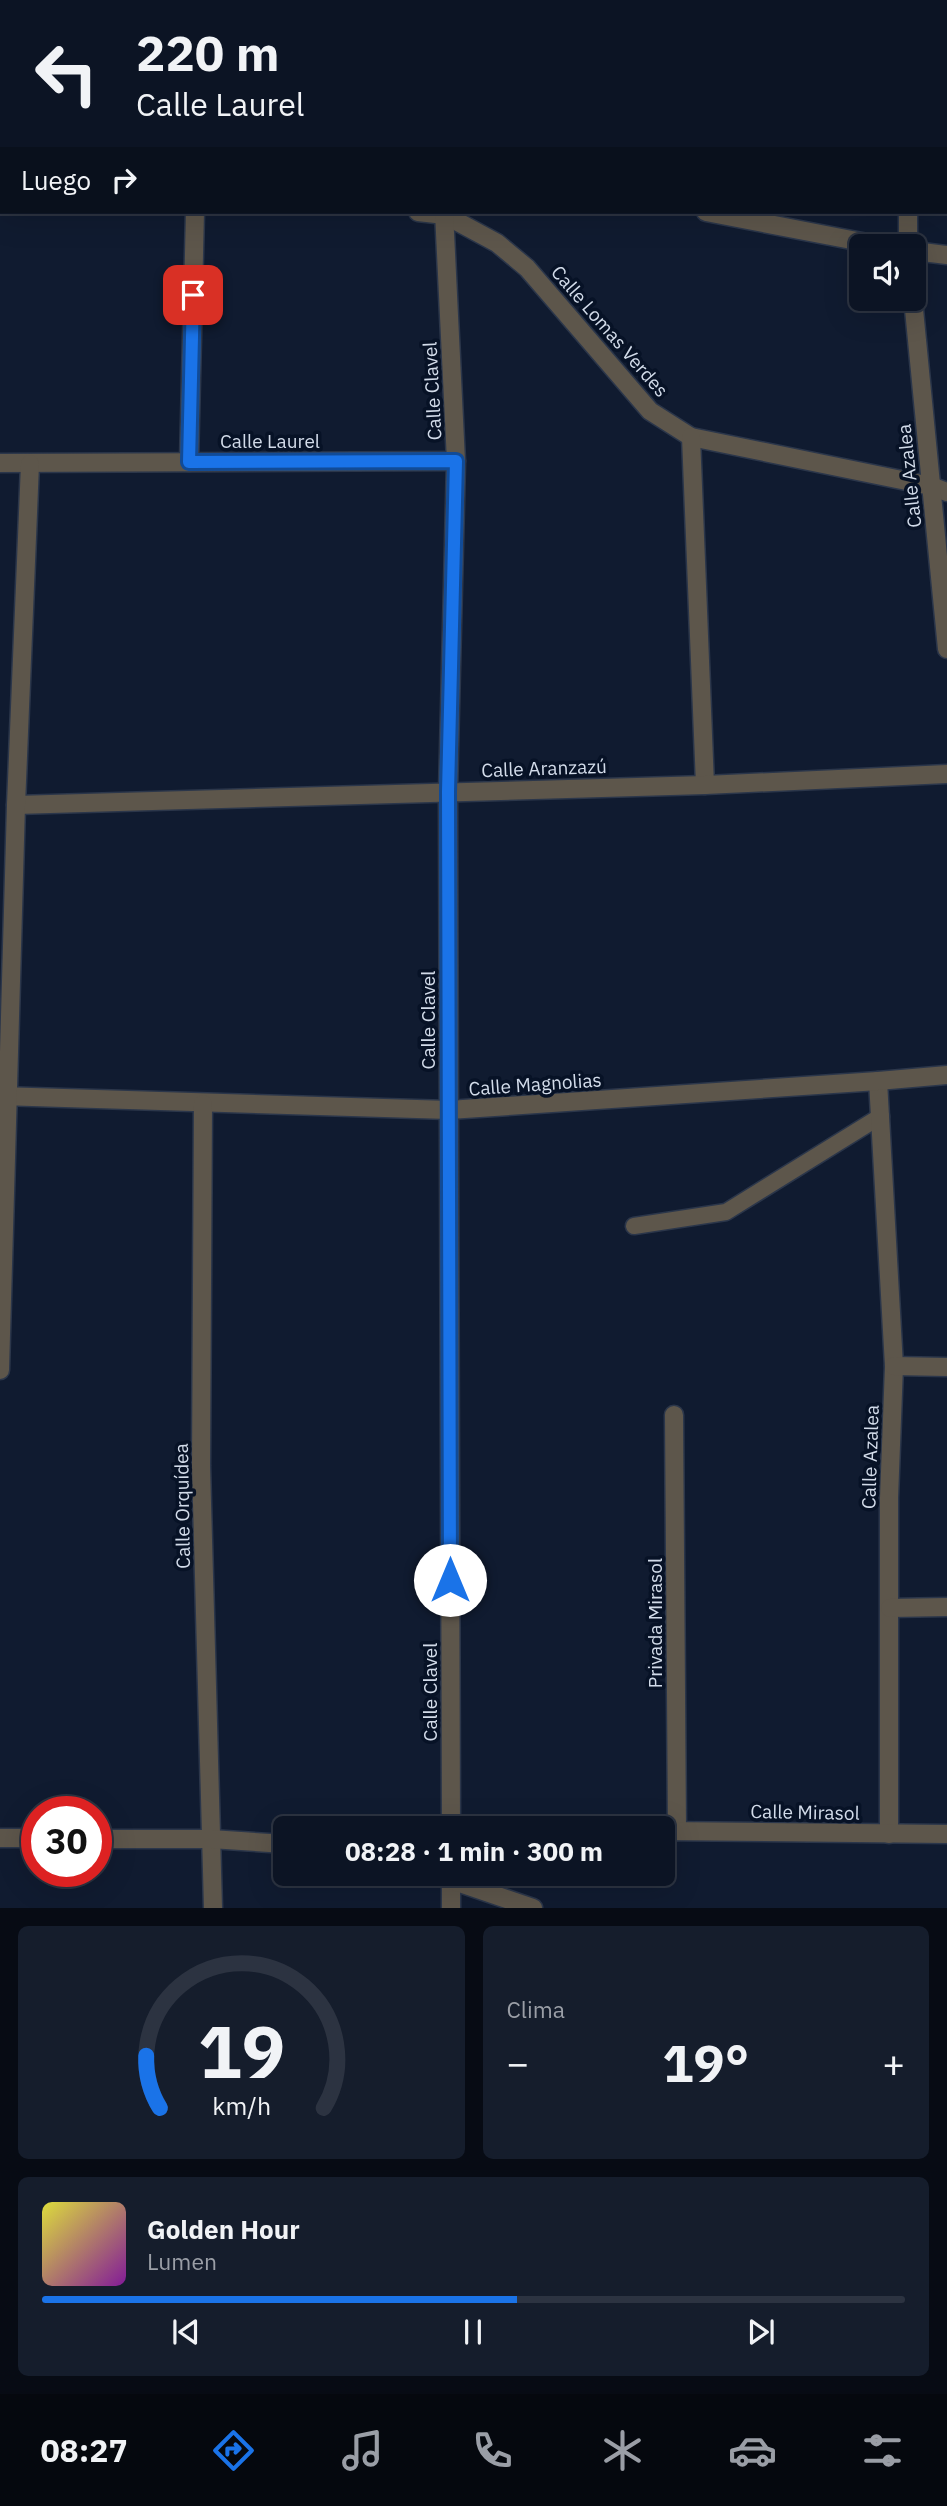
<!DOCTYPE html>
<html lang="es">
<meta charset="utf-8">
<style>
body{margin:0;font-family:"IBM Plex Sans",sans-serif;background:#151d2c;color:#f1f3f6;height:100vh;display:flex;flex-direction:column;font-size:26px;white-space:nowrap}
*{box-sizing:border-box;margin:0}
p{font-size:23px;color:#9a9ea6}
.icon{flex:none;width:38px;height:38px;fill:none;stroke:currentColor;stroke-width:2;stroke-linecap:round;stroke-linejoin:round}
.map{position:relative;height:1908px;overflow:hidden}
.panel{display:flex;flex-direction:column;gap:18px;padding:18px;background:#070b14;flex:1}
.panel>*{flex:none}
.top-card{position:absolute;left:0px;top:0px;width:948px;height:214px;box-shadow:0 7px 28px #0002,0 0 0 2px #2c3341;background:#0c1424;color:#f1f3f6;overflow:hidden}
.controls{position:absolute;left:849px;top:234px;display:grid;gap:14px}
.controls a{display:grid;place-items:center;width:77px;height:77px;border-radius:10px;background:#0c1424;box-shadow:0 7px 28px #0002,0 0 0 2px #2c3341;font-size:35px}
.speed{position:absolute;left:21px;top:1796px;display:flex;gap:14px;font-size:35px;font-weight:700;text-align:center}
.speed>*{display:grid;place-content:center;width:91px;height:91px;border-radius:50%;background:#0c1424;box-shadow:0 7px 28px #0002,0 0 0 2px #2c3341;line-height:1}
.speed .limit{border:10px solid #d22;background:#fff;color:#111}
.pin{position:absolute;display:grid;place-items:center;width:60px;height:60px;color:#fff;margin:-30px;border-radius:14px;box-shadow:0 4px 10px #0006}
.me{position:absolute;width:77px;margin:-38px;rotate:0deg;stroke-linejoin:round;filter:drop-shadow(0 0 5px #0008)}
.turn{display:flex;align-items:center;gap:24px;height:147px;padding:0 21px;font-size:32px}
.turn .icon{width:91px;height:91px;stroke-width:2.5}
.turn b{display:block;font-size:49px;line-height:60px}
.then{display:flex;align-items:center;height:66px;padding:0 21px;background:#0003;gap:14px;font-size:26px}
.big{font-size:52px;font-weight:700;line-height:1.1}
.panel .card{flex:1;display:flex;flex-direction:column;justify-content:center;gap:10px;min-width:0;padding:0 24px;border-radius:10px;background:#151d2c}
.panel .dial{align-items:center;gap:0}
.dial svg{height:182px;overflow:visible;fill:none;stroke:#2c3341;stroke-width:7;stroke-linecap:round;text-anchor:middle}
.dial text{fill:#f1f3f6;stroke:none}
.song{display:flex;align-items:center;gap:21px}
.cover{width:84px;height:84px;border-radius:10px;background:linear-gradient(135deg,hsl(60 70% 55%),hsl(290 70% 35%))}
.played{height:7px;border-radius:4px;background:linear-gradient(90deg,#1a73e8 55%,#2c3341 55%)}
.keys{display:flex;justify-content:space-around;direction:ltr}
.heat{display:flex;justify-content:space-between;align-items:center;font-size:38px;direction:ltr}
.panel .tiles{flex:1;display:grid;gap:18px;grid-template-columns:1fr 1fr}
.card:last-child{grid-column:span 2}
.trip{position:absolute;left:273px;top:1816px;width:402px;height:70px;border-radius:10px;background:#0c1424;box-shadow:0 7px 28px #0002,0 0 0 2px #2c3341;font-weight:700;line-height:70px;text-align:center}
.menu{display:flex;height:112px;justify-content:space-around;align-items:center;background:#05080e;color:#9a9ea6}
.menu .icon{width:49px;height:49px}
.menu .on{color:#1a73e8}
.menu b{font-size:32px;color:#f1f3f6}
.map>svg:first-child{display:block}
</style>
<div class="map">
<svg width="947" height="1908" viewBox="0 0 947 1908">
<rect width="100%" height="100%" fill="#101b30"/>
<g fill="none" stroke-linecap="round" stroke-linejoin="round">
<defs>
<polyline id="service" points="634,1226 726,1212 881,1116"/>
<g id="minor">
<polyline points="440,0 440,2"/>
<polyline points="910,2 910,0"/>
<polyline points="0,91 2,91"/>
<polyline points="0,139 2,140"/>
<polyline points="418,212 445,215 497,243 527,268 650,411 691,437 931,486 947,492"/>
<polyline points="444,212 456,461 448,792 451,1829"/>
<polyline points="706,212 888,247"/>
<polyline points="908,247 908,212"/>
<polyline points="914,251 947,255"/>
<polyline points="913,299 947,649"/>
<polyline points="691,437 705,785"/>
<polyline points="189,462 195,212"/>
<polyline points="0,463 456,461"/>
<polyline points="16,805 705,785 947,774"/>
<polyline points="878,1081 894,1366 889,1498 889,1834"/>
<polyline points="0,1096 449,1110 878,1081 947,1075"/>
<polyline points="203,1104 201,1466 213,1908"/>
<polyline points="894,1366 947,1367"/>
<polyline points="0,1370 16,805 30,464"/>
<polyline points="674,1415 677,1831"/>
<polyline points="890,1608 947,1607"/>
<polyline points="663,1831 947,1834"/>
<polyline points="0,1838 37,1838"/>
<polyline points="96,1839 211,1839 285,1844"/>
<polyline points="451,1874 451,1908"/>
<polyline points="451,1880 533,1908"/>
</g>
</defs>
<use href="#service" stroke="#2b364a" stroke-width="19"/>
<use href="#minor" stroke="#2b364a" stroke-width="21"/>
<use href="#service" stroke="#5d564b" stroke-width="16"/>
<use href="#minor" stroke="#5d564b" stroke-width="18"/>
</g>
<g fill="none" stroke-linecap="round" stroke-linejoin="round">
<defs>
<polyline id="route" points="193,295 189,462 456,461 448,792 450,1580"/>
</defs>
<use href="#route" stroke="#114b97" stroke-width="18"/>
<use href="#route" stroke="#1a73e8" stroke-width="12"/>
</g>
<g text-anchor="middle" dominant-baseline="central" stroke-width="7" stroke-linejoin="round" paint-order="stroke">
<g font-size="19" fill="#d2dbe9" stroke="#071226">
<text transform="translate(610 331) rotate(49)">Calle Lomas Verdes</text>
<text transform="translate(432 391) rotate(-93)">Calle Clavel</text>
<text x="270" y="441">Calle Laurel</text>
<text transform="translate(909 476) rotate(-96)">Calle Azalea</text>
<text transform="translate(544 768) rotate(-2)">Calle Aranzazú</text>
<text transform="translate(428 1020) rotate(-90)">Calle Clavel</text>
<text transform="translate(535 1084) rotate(-4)">Calle Magnolias</text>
<text transform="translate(870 1457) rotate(-88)">Calle Azalea</text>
<text transform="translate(182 1506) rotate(-91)">Calle Orquídea</text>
<text transform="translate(655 1623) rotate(-90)">Privada Mirasol</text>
<text transform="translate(430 1692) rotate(-90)">Calle Clavel</text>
<text transform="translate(805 1812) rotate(1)">Calle Mirasol</text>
</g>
</g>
</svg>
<div class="controls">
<a><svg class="icon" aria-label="sound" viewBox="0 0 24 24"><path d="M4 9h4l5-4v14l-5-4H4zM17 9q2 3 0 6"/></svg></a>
</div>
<div class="speed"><div class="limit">30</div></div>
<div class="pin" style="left:193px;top:295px;background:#d93025"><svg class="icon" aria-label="arrive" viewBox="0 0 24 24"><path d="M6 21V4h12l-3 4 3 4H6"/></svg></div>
<svg class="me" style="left:450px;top:1580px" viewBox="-20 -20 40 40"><circle r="19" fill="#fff"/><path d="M0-13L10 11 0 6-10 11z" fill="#1a73e8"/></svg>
<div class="trip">08:28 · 1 min · 300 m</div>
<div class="top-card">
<div class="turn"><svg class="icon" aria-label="left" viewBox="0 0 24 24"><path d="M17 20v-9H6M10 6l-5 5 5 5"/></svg><div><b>220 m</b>Calle Laurel</div></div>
<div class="then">Luego<svg class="icon" aria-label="right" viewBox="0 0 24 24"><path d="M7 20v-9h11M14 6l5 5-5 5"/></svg></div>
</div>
</div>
<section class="panel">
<div class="tiles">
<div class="card dial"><svg viewBox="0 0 100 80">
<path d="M14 69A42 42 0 1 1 86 69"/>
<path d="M14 69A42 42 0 0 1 8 46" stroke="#1a73e8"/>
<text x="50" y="56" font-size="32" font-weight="700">19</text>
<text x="50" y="72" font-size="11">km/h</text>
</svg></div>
<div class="card"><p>Clima</p>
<div class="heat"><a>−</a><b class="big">19°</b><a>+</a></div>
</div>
<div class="card">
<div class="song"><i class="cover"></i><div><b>Golden Hour</b><p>Lumen</p></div></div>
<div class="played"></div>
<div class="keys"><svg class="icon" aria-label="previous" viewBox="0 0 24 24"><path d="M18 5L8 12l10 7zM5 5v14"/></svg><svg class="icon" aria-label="pause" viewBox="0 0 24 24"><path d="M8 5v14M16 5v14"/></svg><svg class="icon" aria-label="next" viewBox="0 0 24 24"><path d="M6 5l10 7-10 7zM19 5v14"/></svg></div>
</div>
</div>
</section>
<nav class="menu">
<b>08:27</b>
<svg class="icon on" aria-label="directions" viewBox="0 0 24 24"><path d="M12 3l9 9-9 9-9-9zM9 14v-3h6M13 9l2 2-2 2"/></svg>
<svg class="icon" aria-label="music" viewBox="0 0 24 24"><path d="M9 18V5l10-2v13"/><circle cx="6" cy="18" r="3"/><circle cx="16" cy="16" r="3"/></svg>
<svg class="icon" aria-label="phone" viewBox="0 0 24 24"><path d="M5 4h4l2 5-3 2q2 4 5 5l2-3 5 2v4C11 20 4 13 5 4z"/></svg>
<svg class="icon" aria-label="climate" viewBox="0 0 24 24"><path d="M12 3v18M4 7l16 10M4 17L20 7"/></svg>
<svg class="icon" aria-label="car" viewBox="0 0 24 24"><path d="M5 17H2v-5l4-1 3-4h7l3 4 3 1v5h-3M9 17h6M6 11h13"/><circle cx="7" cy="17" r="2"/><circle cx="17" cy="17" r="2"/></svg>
<svg class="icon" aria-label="filters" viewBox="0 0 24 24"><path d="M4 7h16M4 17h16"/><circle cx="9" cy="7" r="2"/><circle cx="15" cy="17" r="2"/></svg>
</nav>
